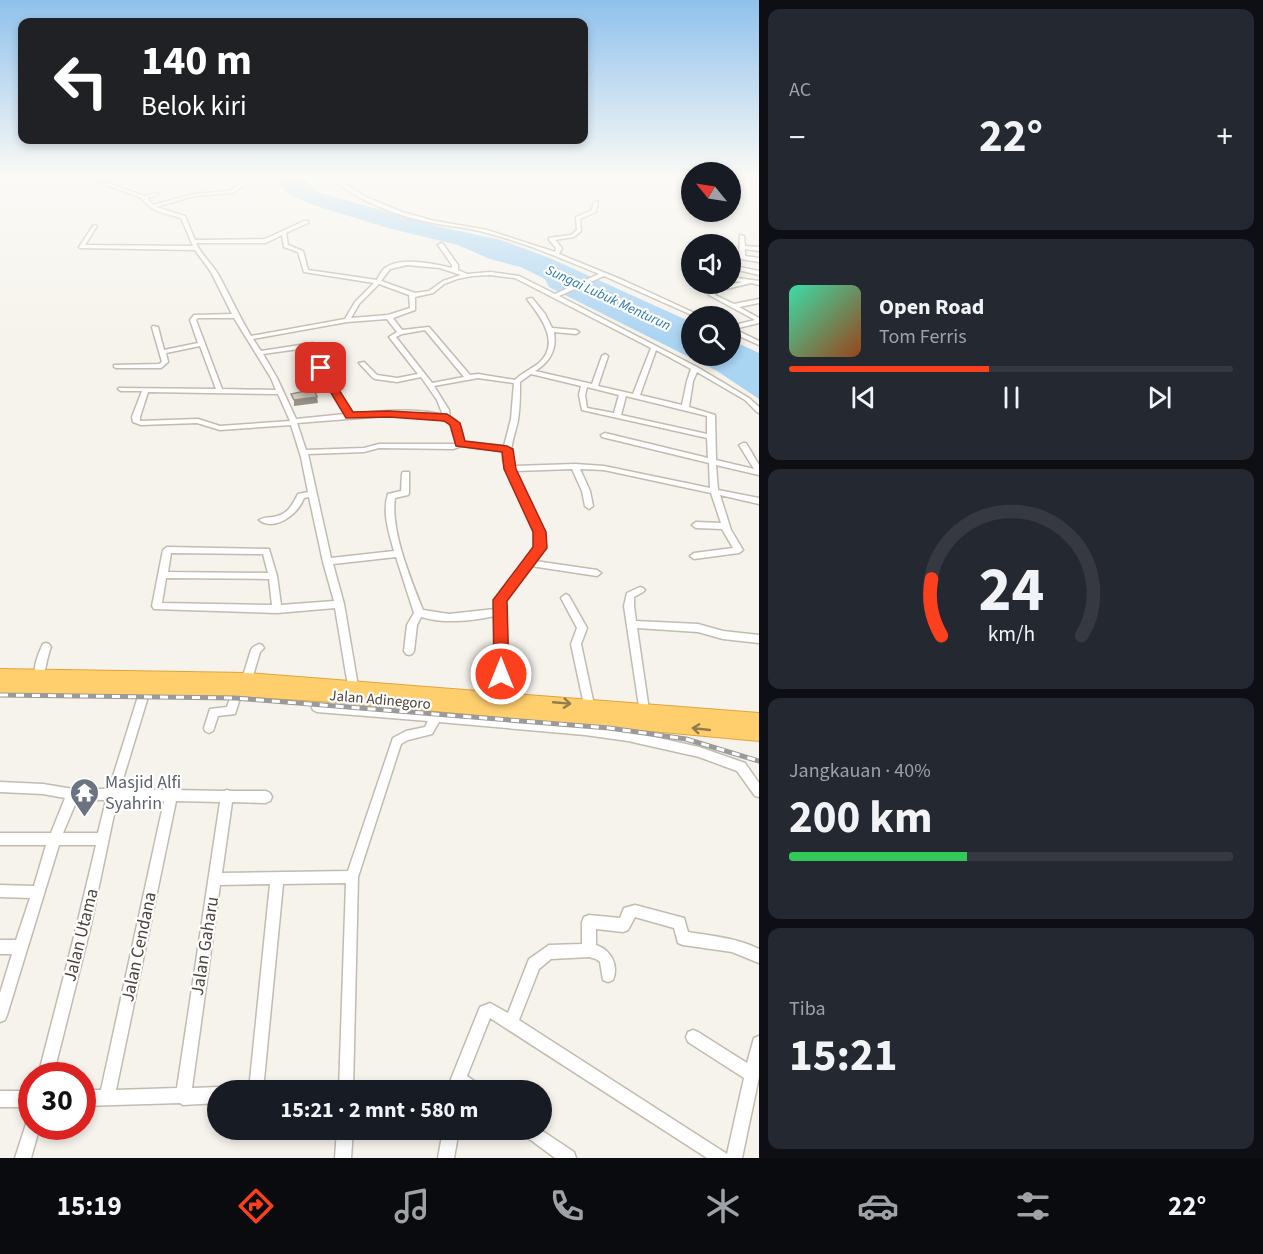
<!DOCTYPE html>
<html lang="id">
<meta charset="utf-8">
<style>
body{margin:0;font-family:"Source Sans 3",sans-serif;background:#242831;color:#f1f3f6;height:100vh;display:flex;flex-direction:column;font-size:22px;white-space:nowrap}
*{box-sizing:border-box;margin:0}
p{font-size:20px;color:#9ea1a6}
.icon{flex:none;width:33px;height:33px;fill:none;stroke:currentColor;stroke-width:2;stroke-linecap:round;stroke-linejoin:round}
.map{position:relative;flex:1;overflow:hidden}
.panel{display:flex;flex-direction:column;gap:9px;padding:9px;background:#0d0f14;width:504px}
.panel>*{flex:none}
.hud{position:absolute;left:18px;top:18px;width:570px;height:126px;border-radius:12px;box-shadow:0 3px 9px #0003;background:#202124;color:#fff;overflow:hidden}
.needle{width:39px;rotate:300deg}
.buttons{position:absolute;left:681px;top:162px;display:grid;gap:12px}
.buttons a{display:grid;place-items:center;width:60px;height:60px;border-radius:50%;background:#171b24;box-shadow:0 3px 9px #0003;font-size:30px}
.speed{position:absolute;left:18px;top:1062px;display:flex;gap:12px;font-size:30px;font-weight:700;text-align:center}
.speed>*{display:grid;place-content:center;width:78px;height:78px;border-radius:50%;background:#171b24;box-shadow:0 3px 9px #0003;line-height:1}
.speed .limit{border:9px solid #d22;background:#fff;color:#111}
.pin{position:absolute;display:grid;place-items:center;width:51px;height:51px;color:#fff;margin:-26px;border-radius:12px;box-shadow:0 3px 9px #0006}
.me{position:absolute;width:66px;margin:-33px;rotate:0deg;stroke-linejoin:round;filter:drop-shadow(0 0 4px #0008)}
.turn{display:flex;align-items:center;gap:21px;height:126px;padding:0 24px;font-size:27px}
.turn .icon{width:78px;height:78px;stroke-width:2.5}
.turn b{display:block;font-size:42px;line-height:51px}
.big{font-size:45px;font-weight:700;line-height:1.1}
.panel .tile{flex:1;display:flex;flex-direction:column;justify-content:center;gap:9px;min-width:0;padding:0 21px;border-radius:12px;background:#242831}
.panel .dial{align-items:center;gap:0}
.dial svg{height:156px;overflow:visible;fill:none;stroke:#363941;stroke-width:7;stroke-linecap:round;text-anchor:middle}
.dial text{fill:#f1f3f6;stroke:none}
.song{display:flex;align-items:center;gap:18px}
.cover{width:72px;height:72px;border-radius:9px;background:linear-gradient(135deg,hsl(160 70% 55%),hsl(20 70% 35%))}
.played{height:6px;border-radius:3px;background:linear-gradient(90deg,#fc3f1d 45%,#363941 45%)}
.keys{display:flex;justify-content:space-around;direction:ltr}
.heat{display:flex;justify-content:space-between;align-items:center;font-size:33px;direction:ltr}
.charge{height:9px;border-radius:4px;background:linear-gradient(90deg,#34c759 40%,#363941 0)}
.trip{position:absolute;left:207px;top:1080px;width:345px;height:60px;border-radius:30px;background:#171b24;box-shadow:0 3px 9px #0003;font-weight:700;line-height:60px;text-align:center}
.tab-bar{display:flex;height:96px;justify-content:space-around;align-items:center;background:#090b0e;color:#9ea1a6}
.tab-bar .icon{width:42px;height:42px}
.tab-bar .current{color:#fc3f1d}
.tab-bar b{font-size:27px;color:#f1f3f6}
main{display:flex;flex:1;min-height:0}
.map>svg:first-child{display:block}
</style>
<main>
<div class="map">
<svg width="759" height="1158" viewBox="0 0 759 1158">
<rect width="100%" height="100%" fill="#f6f3ec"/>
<polygon fill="#a9d4f2" points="276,177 301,177 317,192 436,226 501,240 552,259 691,322 692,356 730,356 731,340 759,353 759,399 717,371 549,287 545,279 521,267 490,259 458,245 388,228 313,205 289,194 280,185"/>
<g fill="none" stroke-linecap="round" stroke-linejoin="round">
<defs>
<g id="minor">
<path d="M84,177H91L144,196L158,193V195L147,198L153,205L194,194L229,191L252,178L267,177L255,180L232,193L194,196L156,207L185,216L195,240L265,239L304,221H308V223L286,233L288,245L303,251L308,270L377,280C379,276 381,271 385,268C400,256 435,264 452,268V265L438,245L441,243L443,244L458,265V270L467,274L490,272L519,276L555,294L599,274C563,259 526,243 487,233C471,228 454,227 438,224C399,217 360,202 329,177H334L366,197L402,212L435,221L487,230L555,252L556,248L549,240V238L571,235L577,230L576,217L592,210L594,202L598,201L596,212L580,219L581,231L574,237L555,240L562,248L559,254L625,281L701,316H694L604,276L559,296L697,367L749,398L759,407V413L757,412L745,400L697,372L693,381L689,407L715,415L716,460L754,469L739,445L743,443H746L759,465V475L716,465L718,490L759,498V504L720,495L731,530L743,550L739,553L694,559L690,556L694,553L733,548L722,529L696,528L692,525L696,522L721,523L711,493L604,470L580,469L590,491L593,506L589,509L585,506L582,491L572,469L516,471L543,532L544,548L535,561L597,570L601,573L597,576L531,566L505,601L506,698L505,701L501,702L497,701L496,698L495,616C470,621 446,624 421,617L417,625L414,651L412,654L409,655L406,654L404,651L407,625L414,613L396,557L333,564L344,604L358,686L357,689L353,690L349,689L348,686L335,608L277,613L154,609L152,606L163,550L167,547L269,549L277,576L281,605L334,601L323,562L309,497L304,498C298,514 275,532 259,520C264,517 267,518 273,517C287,515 292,506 298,494L308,492L301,457L291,425L220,430L197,423L141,425L133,422L132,417L142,391H121L118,389L119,388L216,389L200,346L166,353L168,362L161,368H116L114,367V365L159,364L162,362L152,327L153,326L158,327L164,350L198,343L190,320L194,315L232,314L211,272L195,250L80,248L79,247L93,226L95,225L97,226L85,245L193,246L181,218C165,213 152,213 142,198ZM282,235L284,247L298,252L304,272L374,283L355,302L345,319L251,336C239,316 229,294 218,274C211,263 201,254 196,243H266ZM407,265L440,268L461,275L443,281L429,291L415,293L381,281L390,269ZM490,275L515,278L651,348L633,394L598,386L608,356L605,354L602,356L592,384L535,371C550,362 557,350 554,332L576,334L579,332L576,330L552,328L545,314L532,298L527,299C541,317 561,343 539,363C531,369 522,373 515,380L478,374L470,375L429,327L402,330L393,318L415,310V297L433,293L444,284L457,279L472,276ZM379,284L409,295L410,308L388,315L351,318L359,304ZM198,318H234L271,378L276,390L222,389L196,320ZM387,319L397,332L389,337L418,374L397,378L377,375L364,362L359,363L373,378L375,379L397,382L421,377L437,400L443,415C414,407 381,412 352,413L324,368L321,366L318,368L345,414L296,419L277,378L263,354L313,347L316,345L313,343L261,351L253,339L347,322ZM425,330L464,377L432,383L396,337L402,334ZM656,350L691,369L687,381L682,405L640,395ZM531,374L581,386L579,395L582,410L707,438L708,458L605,433L601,435L602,437L709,463L710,488L604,466L575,464L514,466C507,451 515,436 518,420C520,408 520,395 520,382ZM478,378L514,383L511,419L504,446L463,442C463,432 460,421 450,417L449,410L434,386ZM587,387L619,395L614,413L587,408L585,395ZM148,392L278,394L290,421L220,426L198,419L140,421V417ZM626,396L707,416V434L621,415ZM398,415L437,418L448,422L455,432L456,444H379L364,448L306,450L297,423ZM462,446L503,451V460L506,469L535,532L536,547L497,598L495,609L449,614L423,610C411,580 390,530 395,498L408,495L409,493V472H403L402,474L401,491L388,494C382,512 389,533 394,551L331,558L308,454L364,452L379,448L453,449ZM171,553L263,554L268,573L168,572ZM166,578L269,579L272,605L162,603Z"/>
<polygon points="740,235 744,236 745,246 759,247 759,251 745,249 745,256 759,258 759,262 730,257 730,254 739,255"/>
<polygon points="730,265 759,271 759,275 730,268"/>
<polygon points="730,277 759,281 759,285 751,283 718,291 715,295 734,304 759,299 759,303 739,307 759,318 759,323 734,329 759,341 759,345 730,332 730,326 755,320 709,295 714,289 742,282 730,281"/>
<polygon points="640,587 643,588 645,590 643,592 634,597 634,606 636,621 698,624 723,631 759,635 759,643 723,639 698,632 637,628 649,710 648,713 644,715 640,713 624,606 627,593"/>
<polygon points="566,594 569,596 587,628 581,644 594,705 593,708 589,710 585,708 584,705 571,644 577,628 561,598 563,596"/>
<path d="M46,643L49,644L51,647C47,657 46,668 43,678L39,679L35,678C33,667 38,654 43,644Z"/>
<polygon points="259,644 262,645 264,648 260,652 252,679 251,682 247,683 243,682 242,679 251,650 253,647"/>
<path d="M146,683L150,684L151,687L120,789L224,791L227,790L231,791H266L270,793L272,797L270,801L266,803L232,802L222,873L348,871L393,738L406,731L425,727L428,721L317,712L313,710L312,707L313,704L317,702L585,725L628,731L699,747L745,763L759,783V797L755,796L737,771L699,757L628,741L585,735L439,722L432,734L408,740L401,744L358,877L353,1090H339L346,883L283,884L263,1090H249L270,884L220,885L192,1088L218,1087L223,1090H218V1103L183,1105L180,1103L82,1106V1090H101L164,801L117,800L90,929L53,1076H38L76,929L96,845H59L7,1015L5,1020L0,1022V993L12,954H0V940H16L30,898L0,897V885L34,886L46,845H0V833H51L65,798L43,794L0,792V782L43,784L73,789H109L141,687L142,684ZM77,800H106L98,833H63ZM176,801L220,802L177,1088L116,1090Z"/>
<polygon points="238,685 242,686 243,689 235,714 218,716 213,731 209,733 205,731 204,728 210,709 227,707 234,686"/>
<path d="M635,905L684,918L688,932C712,936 737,938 759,949V963L732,952L683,945L678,943L674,928L635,917L628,930L623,932L596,929V945C611,950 619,965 613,980L608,982L603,980L600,962L596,959L589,957L551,959L539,969L519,1020L727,1154L744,1078L688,1042L686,1037L688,1032L693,1030L698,1032L747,1063L754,1038L759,1036V1077L742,1158H707L490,1018L467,1076L480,1085L482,1090H450L451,1079L480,1007L490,1003L508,1013L529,959L549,945L582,944V922L584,917L589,915L620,918L624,908Z"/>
<rect x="0" y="1091" width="32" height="16"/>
<polygon points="32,1118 32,1126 40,1126 31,1158 15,1158 27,1121"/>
<polygon points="337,1130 353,1130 351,1158 335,1158"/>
<polygon points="443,1130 459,1130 454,1158 438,1158"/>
<polygon points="521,1130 541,1130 574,1152 576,1158 555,1158 524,1135"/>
</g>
<polygon id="highway" points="0,669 247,673 759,713 759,741 349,703 238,696 0,693"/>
</defs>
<use href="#minor" stroke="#c2bbae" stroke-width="3"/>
<use href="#highway" stroke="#e0a43c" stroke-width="2"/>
<use href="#minor" fill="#fff" fill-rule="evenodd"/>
<use href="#highway" fill="#ffcf6e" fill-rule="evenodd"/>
<defs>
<polyline id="rail" points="0,695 235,698 609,728 686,739 759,761"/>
</defs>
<use href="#rail" stroke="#9a9a9a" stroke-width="5"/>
<use href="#rail" stroke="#fff" stroke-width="3" stroke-dasharray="8" stroke-linecap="butt"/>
</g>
<polygon fill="#979187" points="317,397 318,403 294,406 294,400"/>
<polygon fill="#d8cfc1" stroke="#979187" stroke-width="1.5" points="314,389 317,397 294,400 291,394"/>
<defs><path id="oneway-shaft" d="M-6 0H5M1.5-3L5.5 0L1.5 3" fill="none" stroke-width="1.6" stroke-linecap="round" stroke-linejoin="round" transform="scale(1.5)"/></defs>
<g stroke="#937c4e">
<use href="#oneway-shaft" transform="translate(562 703) rotate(5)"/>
<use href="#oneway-shaft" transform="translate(701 729) rotate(-174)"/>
</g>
<linearGradient id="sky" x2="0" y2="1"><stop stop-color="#8fc1ec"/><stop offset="0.52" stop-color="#fbfaf6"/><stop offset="1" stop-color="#fbfaf6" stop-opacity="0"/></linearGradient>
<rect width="759" height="339" fill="url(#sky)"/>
<polygon fill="#fc3f1d" stroke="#a42913" stroke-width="1.5" points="317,366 324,366 353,412 389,411 447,414 460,423 465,441 507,446 513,449 516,469 546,532 547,548 507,601 509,674 507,679 501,681 496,679 494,674 493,600 533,547 533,532 504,469 502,452 456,446 450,425 444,421 389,417 346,418 316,368"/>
<defs>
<symbol id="temple-pin" viewBox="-11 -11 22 30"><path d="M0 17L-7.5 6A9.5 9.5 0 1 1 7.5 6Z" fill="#6b7280" stroke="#fff"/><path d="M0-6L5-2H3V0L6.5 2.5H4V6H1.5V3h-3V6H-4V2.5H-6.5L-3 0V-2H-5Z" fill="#fff"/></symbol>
</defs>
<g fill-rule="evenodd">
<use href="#temple-pin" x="68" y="776" width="33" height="45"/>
</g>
<g text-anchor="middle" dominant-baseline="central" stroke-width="4.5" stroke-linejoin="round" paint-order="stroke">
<g font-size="14" font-style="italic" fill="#2e7ab2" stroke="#fff">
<text transform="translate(608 298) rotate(25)">Sungai Lubuk Menturun</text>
</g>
<g font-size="15" fill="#4b4439" stroke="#fff">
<text transform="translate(380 700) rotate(5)">Jalan Adinegoro</text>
</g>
<g font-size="18" fill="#5b616d" stroke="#fff" text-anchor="start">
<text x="105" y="782">Masjid Alfi<tspan x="105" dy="21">Syahrin</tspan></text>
</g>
<g font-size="18" fill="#4b4439" stroke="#fff">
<text transform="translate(81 935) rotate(-76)">Jalan Utama</text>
<text transform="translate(205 946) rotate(-81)">Jalan Gaharu</text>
<text transform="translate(139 947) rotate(-78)">Jalan Cendana</text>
</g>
</g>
</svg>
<div class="buttons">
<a><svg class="needle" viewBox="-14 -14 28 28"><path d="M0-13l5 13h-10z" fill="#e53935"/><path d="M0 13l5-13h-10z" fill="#9ea1a6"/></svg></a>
<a><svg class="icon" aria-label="sound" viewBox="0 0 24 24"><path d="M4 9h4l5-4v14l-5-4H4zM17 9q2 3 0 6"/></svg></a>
<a><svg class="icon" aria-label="search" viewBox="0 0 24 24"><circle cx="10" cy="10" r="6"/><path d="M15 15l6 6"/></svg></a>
</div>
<div class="speed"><div class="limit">30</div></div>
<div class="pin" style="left:321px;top:368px;background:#d93025"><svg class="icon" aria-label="arrive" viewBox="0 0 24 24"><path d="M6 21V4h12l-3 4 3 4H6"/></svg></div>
<svg class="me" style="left:501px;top:674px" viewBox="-20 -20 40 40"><circle r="17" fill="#fc3f1d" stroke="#fff" stroke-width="3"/><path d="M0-11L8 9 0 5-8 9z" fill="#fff"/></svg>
<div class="trip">15:21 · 2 mnt · 580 m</div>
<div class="hud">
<div class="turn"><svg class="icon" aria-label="left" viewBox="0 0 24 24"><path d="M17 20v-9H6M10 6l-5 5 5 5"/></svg><div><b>140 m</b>Belok kiri</div></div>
</div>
</div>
<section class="panel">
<div class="tile"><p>AC</p>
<div class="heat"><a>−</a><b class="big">22°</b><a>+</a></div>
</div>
<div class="tile">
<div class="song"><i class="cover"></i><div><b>Open Road</b><p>Tom Ferris</p></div></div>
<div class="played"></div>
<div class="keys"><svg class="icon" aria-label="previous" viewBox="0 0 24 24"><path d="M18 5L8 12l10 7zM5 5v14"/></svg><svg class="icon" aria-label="pause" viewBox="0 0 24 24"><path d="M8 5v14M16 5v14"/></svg><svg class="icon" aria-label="next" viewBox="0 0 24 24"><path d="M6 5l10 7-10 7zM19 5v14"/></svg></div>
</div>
<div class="tile dial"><svg viewBox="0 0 100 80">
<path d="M14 69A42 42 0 1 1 86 69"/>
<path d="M14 69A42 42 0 0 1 9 40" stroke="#fc3f1d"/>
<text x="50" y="56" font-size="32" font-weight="700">24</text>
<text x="50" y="72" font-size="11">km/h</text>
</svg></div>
<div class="tile"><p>Jangkauan · 40%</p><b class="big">200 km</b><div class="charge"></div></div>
<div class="tile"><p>Tiba</p><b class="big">15:21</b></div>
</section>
</main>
<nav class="tab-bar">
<b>15:19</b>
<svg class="icon current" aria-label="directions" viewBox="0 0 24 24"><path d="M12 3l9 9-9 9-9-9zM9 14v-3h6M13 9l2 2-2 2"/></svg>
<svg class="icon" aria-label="music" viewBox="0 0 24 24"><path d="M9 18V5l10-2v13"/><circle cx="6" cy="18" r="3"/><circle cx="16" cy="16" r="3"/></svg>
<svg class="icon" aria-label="phone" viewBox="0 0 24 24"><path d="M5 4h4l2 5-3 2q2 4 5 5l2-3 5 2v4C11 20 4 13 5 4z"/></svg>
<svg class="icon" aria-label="climate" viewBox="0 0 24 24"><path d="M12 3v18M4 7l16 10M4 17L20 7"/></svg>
<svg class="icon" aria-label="car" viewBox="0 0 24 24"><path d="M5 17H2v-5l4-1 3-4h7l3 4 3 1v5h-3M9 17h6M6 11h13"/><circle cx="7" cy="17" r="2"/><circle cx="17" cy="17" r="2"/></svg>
<svg class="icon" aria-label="filters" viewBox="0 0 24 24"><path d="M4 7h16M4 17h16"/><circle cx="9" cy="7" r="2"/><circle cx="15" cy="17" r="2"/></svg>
<b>22°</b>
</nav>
